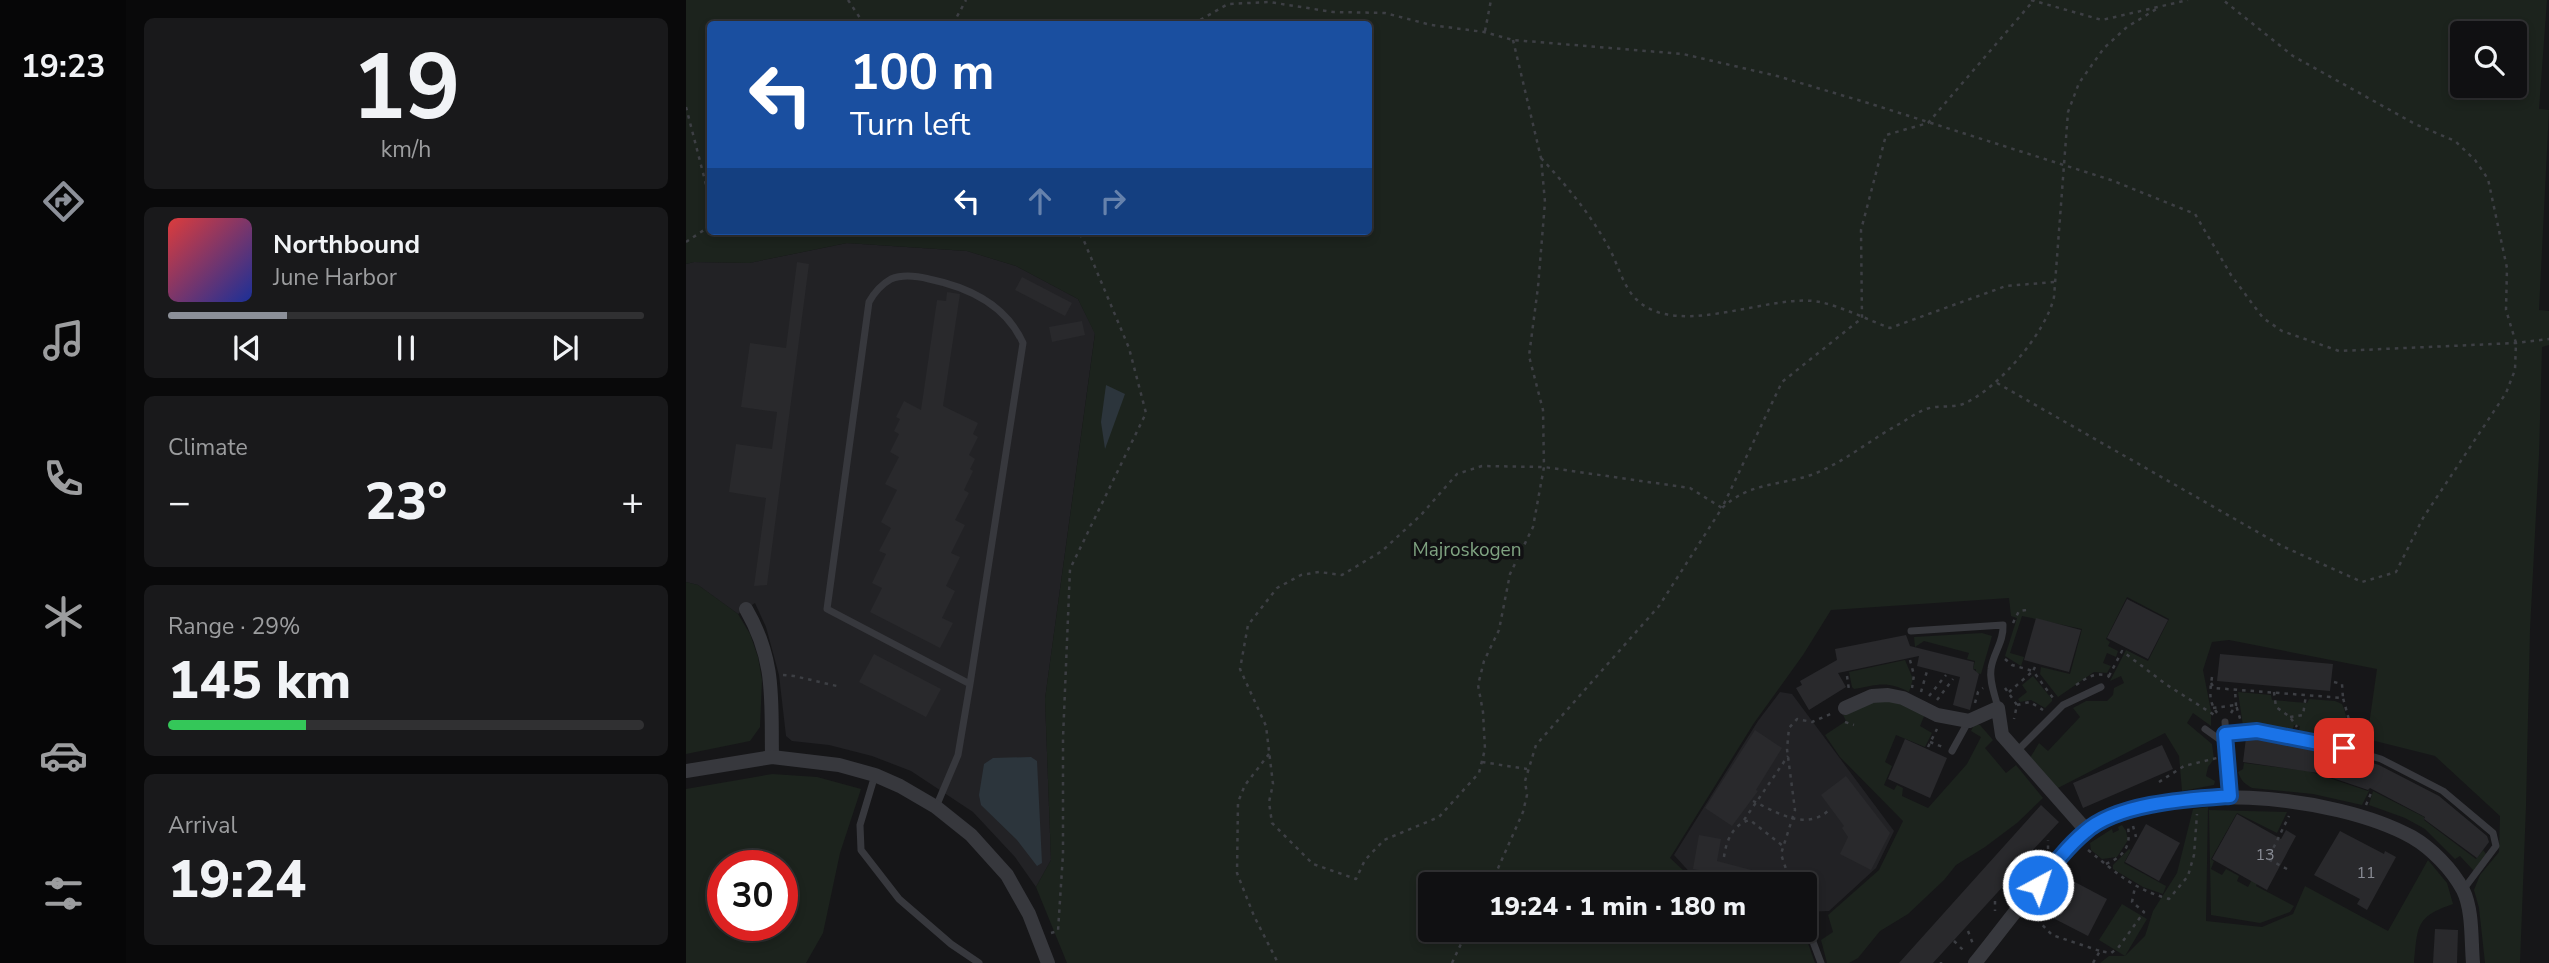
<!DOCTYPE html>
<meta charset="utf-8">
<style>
body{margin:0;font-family:"Nunito Sans",sans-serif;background:#19191b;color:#f1f3f6;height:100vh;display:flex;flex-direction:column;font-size:26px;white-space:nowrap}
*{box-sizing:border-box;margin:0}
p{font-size:23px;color:#9c9d9f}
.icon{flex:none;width:38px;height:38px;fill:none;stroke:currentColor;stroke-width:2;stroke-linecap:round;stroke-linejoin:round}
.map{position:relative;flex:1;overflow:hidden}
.sheet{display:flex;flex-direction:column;gap:18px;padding:18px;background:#09090a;width:560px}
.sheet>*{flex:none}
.top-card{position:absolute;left:21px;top:21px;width:665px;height:214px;border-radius:7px;box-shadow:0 4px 10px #0003,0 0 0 2px #303032;background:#1a4fa0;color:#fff;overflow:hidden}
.controls{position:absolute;left:1764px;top:21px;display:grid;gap:14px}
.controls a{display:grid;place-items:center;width:77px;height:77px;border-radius:7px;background:#101012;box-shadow:0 4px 10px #0003,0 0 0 2px #303032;font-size:35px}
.speed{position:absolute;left:21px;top:850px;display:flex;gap:14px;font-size:35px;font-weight:700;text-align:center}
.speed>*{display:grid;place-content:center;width:91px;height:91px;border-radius:50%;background:#101012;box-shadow:0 4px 10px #0003,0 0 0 2px #303032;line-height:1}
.speed .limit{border:10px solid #d22;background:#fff;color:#111}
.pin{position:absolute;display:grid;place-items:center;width:60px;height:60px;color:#fff;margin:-30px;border-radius:14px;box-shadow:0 4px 10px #0006}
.me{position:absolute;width:77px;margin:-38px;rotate:40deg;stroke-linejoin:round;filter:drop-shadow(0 0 5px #0008)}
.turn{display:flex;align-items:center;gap:24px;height:147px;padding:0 28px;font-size:32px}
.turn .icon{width:91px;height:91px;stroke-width:2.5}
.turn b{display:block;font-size:49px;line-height:60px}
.lanes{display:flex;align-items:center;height:66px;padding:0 28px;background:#0003;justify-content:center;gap:35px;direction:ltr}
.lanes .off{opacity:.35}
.big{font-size:52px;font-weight:800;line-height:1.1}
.sheet .card{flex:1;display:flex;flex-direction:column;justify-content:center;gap:10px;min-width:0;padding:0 24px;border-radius:10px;background:#19191b}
.sheet .dial{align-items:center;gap:0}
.dial b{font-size:91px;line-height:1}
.song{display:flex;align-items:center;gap:21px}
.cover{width:84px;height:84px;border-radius:10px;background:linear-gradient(135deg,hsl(0 70% 55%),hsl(230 70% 35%))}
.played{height:7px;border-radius:4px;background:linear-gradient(90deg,#8c9099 25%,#303032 25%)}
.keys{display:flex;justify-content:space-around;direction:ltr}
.heat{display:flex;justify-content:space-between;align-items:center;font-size:38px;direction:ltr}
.charge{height:10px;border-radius:5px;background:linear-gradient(90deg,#34c759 29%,#303032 0)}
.trip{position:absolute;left:732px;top:872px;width:399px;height:70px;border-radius:7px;background:#101012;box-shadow:0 4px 10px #0003,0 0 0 2px #303032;font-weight:800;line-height:70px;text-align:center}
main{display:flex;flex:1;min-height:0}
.tabs{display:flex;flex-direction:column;width:126px;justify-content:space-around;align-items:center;background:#060607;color:#9c9d9f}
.tabs .icon{width:49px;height:49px}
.tabs .on{color:#8c9099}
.tabs b{font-size:32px;color:#f1f3f6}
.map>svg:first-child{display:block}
</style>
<main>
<nav class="tabs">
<b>19:23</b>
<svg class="icon on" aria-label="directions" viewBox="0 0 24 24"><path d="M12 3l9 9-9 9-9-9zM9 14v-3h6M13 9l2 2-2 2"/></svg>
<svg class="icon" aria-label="music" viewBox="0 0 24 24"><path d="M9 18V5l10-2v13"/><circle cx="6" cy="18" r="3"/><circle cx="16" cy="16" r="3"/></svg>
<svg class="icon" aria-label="phone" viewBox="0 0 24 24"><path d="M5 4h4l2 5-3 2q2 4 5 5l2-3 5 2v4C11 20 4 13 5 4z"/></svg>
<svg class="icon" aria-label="climate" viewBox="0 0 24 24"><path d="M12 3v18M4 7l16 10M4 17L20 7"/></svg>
<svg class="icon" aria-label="car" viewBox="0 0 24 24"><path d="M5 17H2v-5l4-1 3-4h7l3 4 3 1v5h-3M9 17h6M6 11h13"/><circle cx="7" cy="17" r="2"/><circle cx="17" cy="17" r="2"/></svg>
<svg class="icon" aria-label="filters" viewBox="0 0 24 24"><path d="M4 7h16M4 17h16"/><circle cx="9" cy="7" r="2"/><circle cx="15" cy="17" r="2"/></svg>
</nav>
<section class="sheet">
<div class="card dial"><b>19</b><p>km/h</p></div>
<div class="card">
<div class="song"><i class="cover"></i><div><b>Northbound</b><p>June Harbor</p></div></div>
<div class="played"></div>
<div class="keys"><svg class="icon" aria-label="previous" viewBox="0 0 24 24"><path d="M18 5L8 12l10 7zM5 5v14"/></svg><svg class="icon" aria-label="pause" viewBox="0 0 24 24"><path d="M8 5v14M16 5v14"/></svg><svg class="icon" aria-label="next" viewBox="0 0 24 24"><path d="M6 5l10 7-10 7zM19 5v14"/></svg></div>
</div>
<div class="card"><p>Climate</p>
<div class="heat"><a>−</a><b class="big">23°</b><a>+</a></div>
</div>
<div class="card"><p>Range · 29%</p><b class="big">145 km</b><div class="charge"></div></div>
<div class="card"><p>Arrival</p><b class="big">19:24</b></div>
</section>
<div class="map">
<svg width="1863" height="963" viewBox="0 0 1863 963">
<rect width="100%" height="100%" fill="#161618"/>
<g fill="#222225">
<polygon points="161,243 281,251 330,266 392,299 409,333 359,699 365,860 350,887 329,857 287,812 225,771 186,756 143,745 106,741 100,736 93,675 80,627 69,603 52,614 12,585 0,582 0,264 8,262 63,263"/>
<polygon points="1094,692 1106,694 1208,831 1190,868 1143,911 1118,912 1118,884 1023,884 1009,878 988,855 1072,721"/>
</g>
<g fill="#1c231d" fill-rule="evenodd">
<path d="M0,0H1861L1853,109L1863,110L1853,310L1863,311V345L1856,347L1853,455L1844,630L1840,806L1834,963H1799L1793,908L1788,890L1794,875L1813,852L1814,816L1749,756L1681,739L1691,669L1543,640L1526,642L1517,670L1525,711V726L1507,713L1501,723L1526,744L1528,759L1522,767L1520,776L1529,781L1528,785L1496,791L1493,756L1479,733L1370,789L1344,758L1353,743L1362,751L1394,717L1387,708L1400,701H1421L1427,695L1428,688L1438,683L1435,676L1424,681L1440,650L1462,661L1483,619L1441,597L1420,639L1424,642L1422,646L1432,651L1430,657L1421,653L1417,663L1425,666L1421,673L1408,672L1372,697L1354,674L1355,667L1384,674L1396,629L1336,616L1324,653L1338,657L1335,666L1319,656L1331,618L1325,616L1323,598L1145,610L1117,655L1068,723L984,858L1012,884H744V929H1117L1129,963H381L350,887L365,860L359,699L409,334L392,299L330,266L281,251L161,243L63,263L8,262L0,264ZM24,24H682V231H24ZM1776,33H1829V86H1776Z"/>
<polygon points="0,582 12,585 52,614 64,634 72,657 76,680 74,727 64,741 0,754"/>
<polygon points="1296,633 1306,636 1295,674 1290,673 1290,669 1287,669 1289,661 1281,659 1283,653 1238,641 1229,647 1228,637"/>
<path d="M1219,660L1227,679L1223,692C1201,680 1191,685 1168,689L1166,687L1163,672Z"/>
<polygon points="1347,676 1366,699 1366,701 1359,708 1345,700 1334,702 1332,699 1341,692 1336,685"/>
<path d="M1552,692L1585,695L1586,700L1621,703L1623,699L1649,701L1656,704C1661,715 1662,725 1659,736L1649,743L1616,736L1612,734L1614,726L1608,725L1606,732H1595V729L1588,728L1587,730L1557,726Z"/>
<polygon points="1202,701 1219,704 1239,714 1234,726 1246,733 1239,747 1210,735 1199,762 1206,766 1198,785 1208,790 1211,785 1217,788 1216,796 1242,808 1281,764 1295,737 1285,731 1288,725 1294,725 1307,740 1299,748 1320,773 1330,765 1357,798 1331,823 1299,847 1270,865 1258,880 1222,914 1194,931 1172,958 1163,963 1141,963 1135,940 1147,932 1142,915 1193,870 1217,821 1154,757 1139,735 1160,721 1157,715 1186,703"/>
<path d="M1558,763L1622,771L1682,791L1684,789L1676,805L1627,794L1566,788C1559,784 1555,781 1552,772L1557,769Z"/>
<path d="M86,774L131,777L175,789L154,853L137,933L120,963H0V789ZM37,866H96V926H37Z"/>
<polygon points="1687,791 1738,817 1738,820 1790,859 1797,850 1800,854 1788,871 1774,856 1769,859 1739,829 1719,818 1683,805"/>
<path d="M1522,807L1520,921L1576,927L1607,914L1619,886L1702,931L1742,860L1761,883L1767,904C1729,917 1732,926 1728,963H1414L1423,956H1439L1413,940L1436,904L1461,919L1439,956L1459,936L1467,911L1491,873L1507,809Z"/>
<polygon points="1523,810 1601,812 1591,833 1551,813 1525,859 1528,861 1525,869 1536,875 1540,869 1553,876 1551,881 1562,887 1574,865 1579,867 1570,886 1608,906 1604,912 1574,923 1525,915"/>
<polygon points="1436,825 1440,831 1442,840 1431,857 1416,859 1405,850 1404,843 1426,829 1427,833 1433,830 1432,827"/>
<polygon points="1443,849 1445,850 1438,863 1480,886 1477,894 1457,887 1427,869 1427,865"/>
</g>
<g fill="#2c353c">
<polygon points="420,385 439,394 419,449 415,422"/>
<polygon points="345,757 351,761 356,863 351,866 331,840 295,805 293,795 298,764 307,758"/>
</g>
<g fill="#29292c">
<polygon points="111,262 123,264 81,585 68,586 80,498 43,492 50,444 86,449 91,412 55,407 64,343 100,348"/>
<polygon points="336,277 386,303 379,316 329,290"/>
<polygon points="261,292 274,294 257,406 292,423 287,434 292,437 283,455 289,459 284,469 287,471 278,490 283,493 269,520 279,525 265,553 274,557 260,586 269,591 256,618 267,623 254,648 184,612 196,588 186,583 200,554 193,551 205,528 195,522 211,490 199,484 213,457 204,452 213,434 208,431 214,419 210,417 218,401 235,410 251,300 260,301"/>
<polygon points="396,321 399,335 366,342 363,327"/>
<polygon points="1441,599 1482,620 1462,659 1421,638"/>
<polygon points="1350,618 1395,630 1383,672 1338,660"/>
<polygon points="1220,635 1224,646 1288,662 1287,669 1293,674 1284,710 1267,705 1274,677 1231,666 1233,656 1152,673 1160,687 1123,710 1110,688 1116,685 1114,681 1151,660 1149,649"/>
<polygon points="188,654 255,689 240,717 173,682"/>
<polygon points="1534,654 1647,664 1644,691 1531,681"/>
<polygon points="1069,730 1096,748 1070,790 1072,791 1046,826 1019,808"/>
<polygon points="1560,738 1587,740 1657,754 1693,765 1753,796 1801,836 1803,842 1791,858 1738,819 1739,817 1684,788 1682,790 1632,773 1557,762"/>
<polygon points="1219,739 1261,758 1244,798 1202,779"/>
<polygon points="1476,745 1487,769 1397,808 1387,783"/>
<polygon points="1160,776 1204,833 1185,870 1154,854 1162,837 1156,828 1158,826 1135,795"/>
<polygon points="1355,805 1373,822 1319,880 1321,882 1247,963 1213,963"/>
<polygon points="1551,814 1595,839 1600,830 1610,836 1581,890 1526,859"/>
<polygon points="1460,824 1494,843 1473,881 1439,862"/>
<polygon points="1654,831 1698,854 1699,851 1710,857 1681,910 1671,904 1674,899 1628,875"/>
<polygon points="1013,835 1035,839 1031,861 1069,871 1065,884 1029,884 1031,878 1017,876 1018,871 1007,869"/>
<polygon points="1387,881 1421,899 1402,936 1367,918"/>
<polygon points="1749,929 1772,930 1771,963 1747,963"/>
</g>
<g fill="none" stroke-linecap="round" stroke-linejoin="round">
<g stroke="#3d3f44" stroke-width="2.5" stroke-dasharray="3.5 5" stroke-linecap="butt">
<polyline points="162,0 178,24"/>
<polyline points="1345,0 1416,20 1502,0"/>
<polyline points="267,24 280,0"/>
<polyline points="507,24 542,4 583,2 647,12 699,13 745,25 798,32 827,40 997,54 1091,76 1182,103 1425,180 1509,214 1545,275 1577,318 1596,331 1653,351 1830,343 1863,339"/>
<polyline points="799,31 805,0"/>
<polyline points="827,40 855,158 859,202 852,287 843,356 857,410 858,467 847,527 824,574 813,630 798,661 792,685 797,712 799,749 793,773 753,817 698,840 679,860 670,879 627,864 586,823 583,802 587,784 580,726 554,669 562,625 591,588 615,575 633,572 656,575 696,551 735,515 771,474 796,466 858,467 1004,488 1036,508 1096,382 1176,318 1175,230 1200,135 1242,123 1348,0"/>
<polyline points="0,107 24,200"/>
<path d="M855,158C881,186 905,215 923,248C932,264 937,287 951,300C993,340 1085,292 1134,302C1157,307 1182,320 1204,328L1320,286L1368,282"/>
<polyline points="0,242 24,226"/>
<polyline points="1311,383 1596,546 1676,582 1710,572 1737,518 1820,393 1829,370 1830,343 1820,310 1821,268 1802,179 1789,160 1769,141 1729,124 1607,56 1537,0"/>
<polyline points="1327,623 1333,611 1341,610"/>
<polyline points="1319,659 1326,665 1347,671 1323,692"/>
<polyline points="1224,660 1228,675 1226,688"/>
<polyline points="1349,667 1347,671 1367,698"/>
<polyline points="97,675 108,676 155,687"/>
<polyline points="1161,676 1163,690"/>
<polyline points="1423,676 1436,651 1481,685 1530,716"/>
<path d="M1526,677C1524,691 1522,702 1532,714"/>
<polyline points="1648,682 1656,684 1657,698"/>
<polyline points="1525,683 1528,688 1657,698 1665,727 1663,739"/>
<path d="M1390,685C1402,677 1409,672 1423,676L1421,678"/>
<polyline points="1319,688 1331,705 1328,719"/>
<polyline points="1235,692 1241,671"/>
<polyline points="1588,692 1590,707 1604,717 1611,727"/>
<polyline points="1243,696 1260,675"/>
<polyline points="1251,700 1267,679"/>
<polyline points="1289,703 1292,692 1297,688"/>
<polyline points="1331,705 1344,702 1357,710"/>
<polyline points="1527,708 1550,705 1555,722"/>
<polyline points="1545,713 1550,705 1549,690"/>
<polyline points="1604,717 1617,715 1620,695"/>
<polyline points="1159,722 1168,725"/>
<polyline points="1244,742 1257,747"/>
<polyline points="1242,747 1251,729"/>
<polyline points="583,754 559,785 552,802 551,873 568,916 592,963"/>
<polyline points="796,762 841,769"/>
<polyline points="1473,782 1498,766 1531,758"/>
<path d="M1067,801C1090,812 1119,831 1142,811"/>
<polyline points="1680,805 1685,793"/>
<polyline points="1058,820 1102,756"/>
<polyline points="1447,826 1450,837"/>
<polyline points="1362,849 1362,840"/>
<path d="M1402,850C1431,873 1445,888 1483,899L1502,876L1508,855L1511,814"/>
<path d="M1038,857C1040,841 1047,824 1064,820L1097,846"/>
<path d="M1420,864C1438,856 1445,847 1442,827"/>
<polyline points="1335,869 1336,880"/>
<polyline points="1601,869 1582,859 1603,816"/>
<path d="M805,884L837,812L841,795L839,781L850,745L973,606L1036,508C1064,482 1092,486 1125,475C1158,463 1186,438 1217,422C1224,417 1232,412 1240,409C1252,405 1266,408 1277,404C1311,390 1360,333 1368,297L1382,112L1393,83L1418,48L1441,27L1472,8"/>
<polyline points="1105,884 1095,854 1109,810 1101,749 1103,728 1111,719 1126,722 1147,713"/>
<polyline points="1309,901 1309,911"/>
<polyline points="1345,913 1366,935 1414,951"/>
<polyline points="1282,931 1287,944"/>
<polyline points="365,933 372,931 377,854 377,738 384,569 460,413 443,348 398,241 392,231"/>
<polyline points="1268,941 1280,953"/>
<polyline points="766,963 782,929"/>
<polyline points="1255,963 1255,962"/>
<polyline points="1407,963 1414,951 1425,953 1432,948 1458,912 1446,902 1449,887"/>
</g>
<g stroke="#37383d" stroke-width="7">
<path d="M1225,631L1317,625C1318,642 1307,653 1305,669C1303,681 1309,695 1312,708"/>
<polyline points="1539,722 1544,796"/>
<polyline points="1519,729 1540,744"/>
<polyline points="1539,734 1571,731 1658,748 1695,759 1757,791 1807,833 1810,846 1777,890"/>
<polyline points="1266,751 1282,722"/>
<polyline points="1330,752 1377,705 1415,687"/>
<polyline points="189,775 174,825 175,850 213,899 265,944 293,963"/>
<path d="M250,807L272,755L284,684L141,609L183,302C188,293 196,284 205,279C217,274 231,276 243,279C282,287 320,305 337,343L284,684"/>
<polyline points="1118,918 1135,963"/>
</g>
<g stroke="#37383d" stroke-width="14">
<path d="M60,609C90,661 85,700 86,757"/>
<polyline points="1159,708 1186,696 1202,695 1217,698 1251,715 1283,721 1312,708 1316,735 1400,830"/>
<polyline points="0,771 86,757 153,765 189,775 214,786 250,807 285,835 321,875 343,914 362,963"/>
<path d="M1289,963C1319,926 1347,886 1380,852C1387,845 1394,835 1402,829C1478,778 1648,794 1726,837C1745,848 1766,869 1777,890C1787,910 1785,941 1787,963"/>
</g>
</g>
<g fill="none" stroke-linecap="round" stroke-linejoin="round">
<defs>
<path id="route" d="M1352,885C1366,867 1381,847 1399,832C1431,803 1503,799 1544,796L1539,734L1571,731L1658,748"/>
</defs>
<use href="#route" stroke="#114b97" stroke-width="18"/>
<use href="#route" stroke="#1a73e8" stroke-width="12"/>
</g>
<g text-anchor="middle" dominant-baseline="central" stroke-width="7" stroke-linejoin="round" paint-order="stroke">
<g font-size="16" fill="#888b94">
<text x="1579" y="855">13</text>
<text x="1680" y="873">11</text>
</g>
<g font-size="19" fill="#7fa381" stroke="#111113">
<text x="781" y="550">Majroskogen</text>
</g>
</g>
</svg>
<div class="controls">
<a><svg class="icon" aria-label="search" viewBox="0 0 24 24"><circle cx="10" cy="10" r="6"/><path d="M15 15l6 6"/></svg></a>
</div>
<div class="speed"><div class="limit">30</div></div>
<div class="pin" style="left:1658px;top:748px;background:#d93025"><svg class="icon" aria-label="arrive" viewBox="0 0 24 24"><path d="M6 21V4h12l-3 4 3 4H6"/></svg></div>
<svg class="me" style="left:1352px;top:885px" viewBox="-20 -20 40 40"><circle r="17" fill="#1a73e8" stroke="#fff" stroke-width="3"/><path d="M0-11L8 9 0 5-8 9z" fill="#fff"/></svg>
<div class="trip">19:24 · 1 min · 180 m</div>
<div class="top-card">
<div class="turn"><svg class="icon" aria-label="left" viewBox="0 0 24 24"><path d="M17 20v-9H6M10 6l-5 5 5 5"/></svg><div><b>100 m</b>Turn left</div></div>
<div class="lanes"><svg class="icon" aria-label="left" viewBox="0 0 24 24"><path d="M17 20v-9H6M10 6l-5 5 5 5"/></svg><svg class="icon off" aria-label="ahead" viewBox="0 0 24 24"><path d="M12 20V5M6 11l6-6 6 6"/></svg><svg class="icon off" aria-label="right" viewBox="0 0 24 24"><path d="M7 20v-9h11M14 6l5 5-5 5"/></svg></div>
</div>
</div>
</main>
